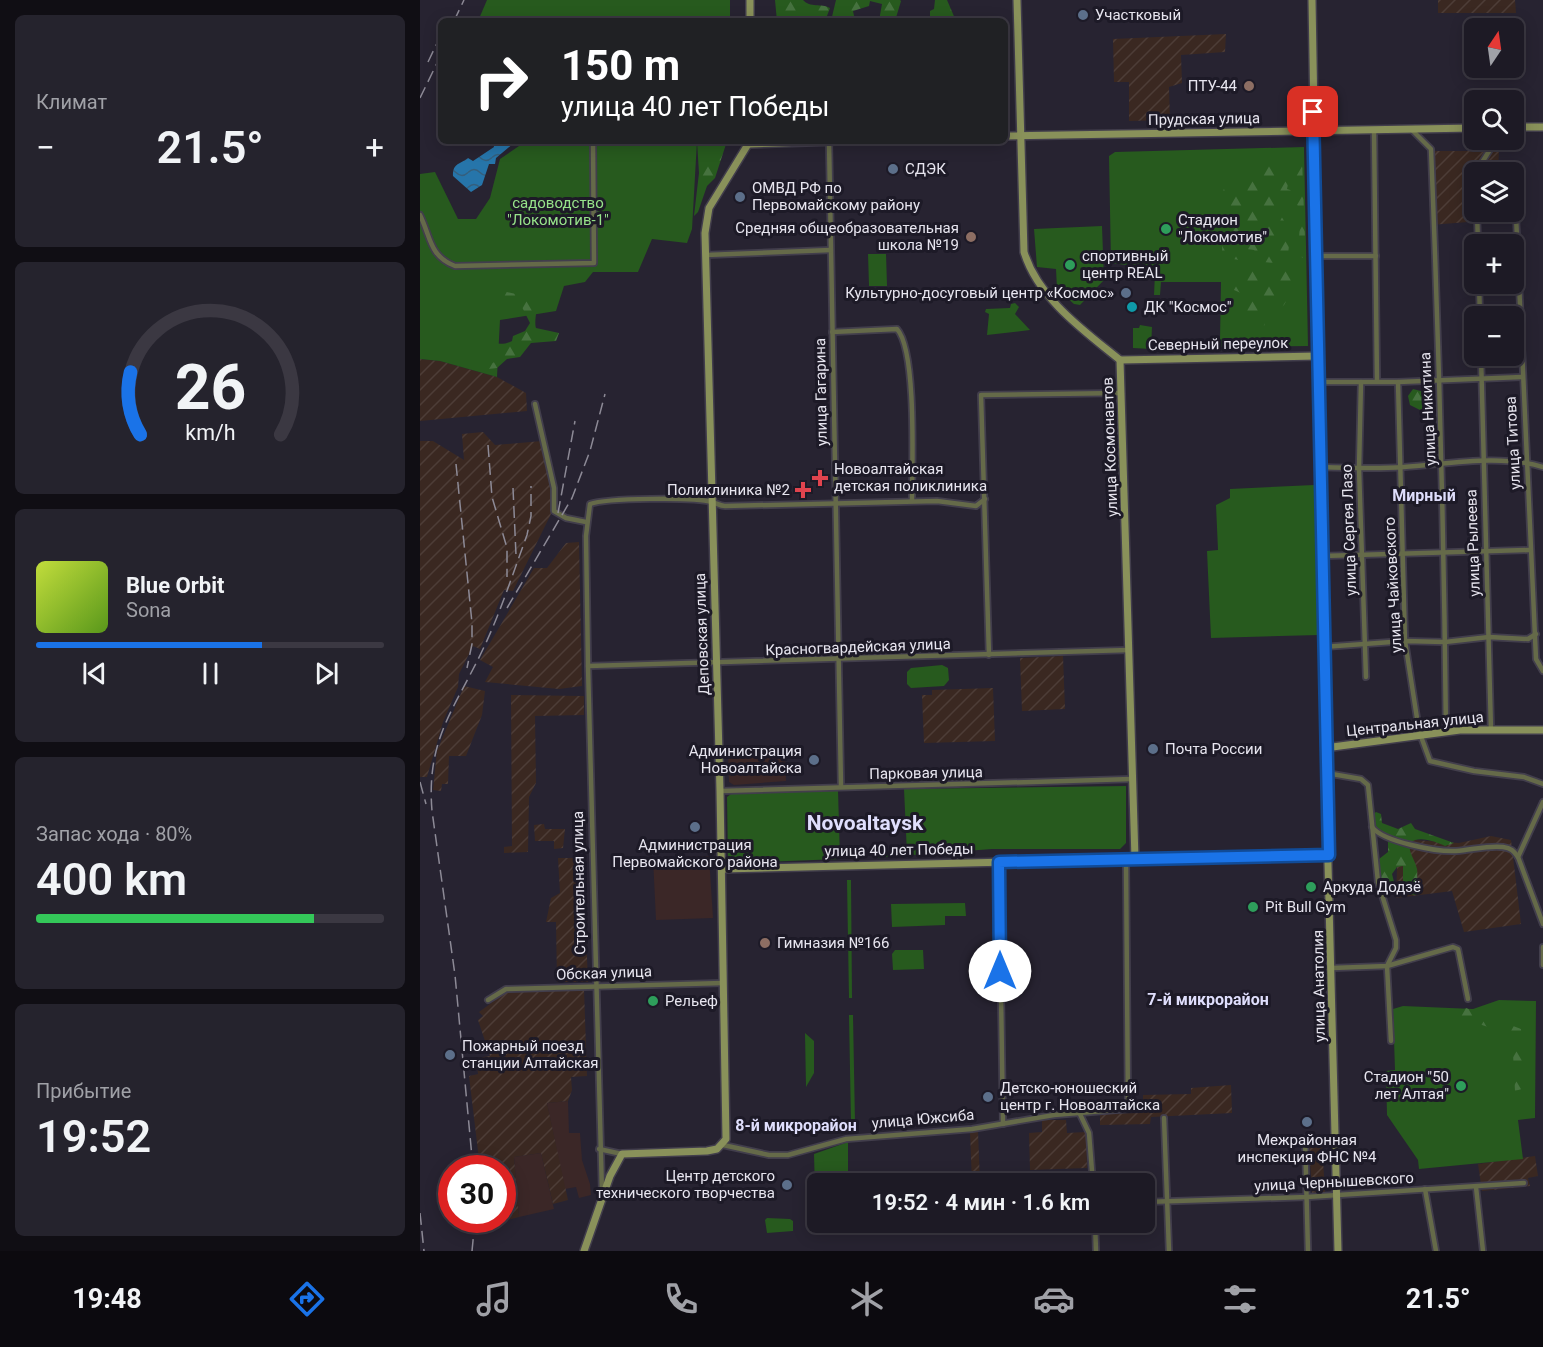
<!DOCTYPE html>
<html lang="ru">
<meta charset="utf-8">
<style>
body{margin:0;font-family:Roboto,sans-serif;background:#25232d;color:#f1f3f6;height:100vh;display:flex;flex-direction:column;font-size:22px;white-space:nowrap}
*{box-sizing:border-box;margin:0}
p{font-size:20px;color:#a0a1a7}
.icon{flex:none;width:33px;height:33px;fill:none;stroke:currentColor;stroke-width:2;stroke-linecap:round;stroke-linejoin:round}
.map{position:relative;flex:1;overflow:hidden}
.drawer{display:flex;flex-direction:column;gap:15px;padding:15px;background:#100e14;width:420px}
.drawer>*{flex:none}
.top-card{position:absolute;left:18px;top:18px;width:570px;height:126px;border-radius:9px;box-shadow:0 3px 15px #0003,0 0 0 2px #3b3842;background:#202124;color:#fff;overflow:hidden}
.needle{width:39px;rotate:13deg}
.buttons{position:absolute;left:1044px;top:18px;display:grid;gap:12px}
.buttons a{display:grid;place-items:center;width:60px;height:60px;border-radius:9px;background:#1d1a25;box-shadow:0 3px 15px #0003,0 0 0 2px #3b3842;font-size:30px}
.speed{position:absolute;left:18px;top:1155px;display:flex;gap:12px;font-size:30px;font-weight:700;text-align:center}
.speed>*{display:grid;place-content:center;width:78px;height:78px;border-radius:50%;background:#1d1a25;box-shadow:0 3px 15px #0003,0 0 0 2px #3b3842;line-height:1}
.speed .limit{border:9px solid #d22;background:#fff;color:#111}
.pin{position:absolute;display:grid;place-items:center;width:51px;height:51px;color:#fff;margin:-26px;border-radius:12px;box-shadow:0 3px 9px #0006}
.me{position:absolute;width:66px;margin:-33px;rotate:0deg;stroke-linejoin:round;filter:drop-shadow(0 0 4px #0008)}
.turn{display:flex;align-items:center;gap:21px;height:126px;padding:0 24px;font-size:27px}
.turn .icon{width:78px;height:78px;stroke-width:2.5}
.turn b{display:block;font-size:42px;line-height:51px}
.big{font-size:45px;font-weight:600;line-height:1.1}
.drawer .card{flex:1;display:flex;flex-direction:column;justify-content:center;gap:9px;min-width:0;padding:0 21px;border-radius:9px;background:#25232d}
.drawer .dial{align-items:center;gap:0}
.dial svg{height:156px;overflow:visible;fill:none;stroke:#3b3842;stroke-width:7;stroke-linecap:round;text-anchor:middle}
.dial text{fill:#f1f3f6;stroke:none}
.song{display:flex;align-items:center;gap:18px}
.cover{width:72px;height:72px;border-radius:9px;background:linear-gradient(135deg,hsl(70 70% 55%),hsl(90 70% 35%))}
.played{height:6px;border-radius:3px;background:linear-gradient(90deg,#1a73e8 65%,#3b3842 65%)}
.keys{display:flex;justify-content:space-around;direction:ltr}
.heat{display:flex;justify-content:space-between;align-items:center;font-size:33px;direction:ltr}
.charge{height:9px;border-radius:4px;background:linear-gradient(90deg,#34c759 80%,#3b3842 0)}
.trip{position:absolute;left:387px;top:1173px;width:348px;height:60px;border-radius:9px;background:#1d1a25;box-shadow:0 3px 15px #0003,0 0 0 2px #3b3842;font-weight:600;line-height:60px;text-align:center}
.tab-bar{display:flex;height:96px;justify-content:space-around;align-items:center;background:#0c0a0f;color:#a0a1a7}
.tab-bar .icon{width:42px;height:42px}
.tab-bar .current{color:#1a73e8}
.tab-bar b{font-size:27px;color:#f1f3f6}
main{display:flex;flex:1;min-height:0}
.map>svg:first-child{display:block}
</style>
<main>
<section class="drawer">
<div class="card"><p>Климат</p>
<div class="heat"><a>−</a><b class="big">21.5°</b><a>+</a></div>
</div>
<div class="card dial"><svg viewBox="0 0 100 80">
<path d="M14 69A42 42 0 1 1 86 69"/>
<path d="M14 69A42 42 0 0 1 9 37" stroke="#1a73e8"/>
<text x="50" y="56" font-size="32" font-weight="700">26</text>
<text x="50" y="72" font-size="11">km/h</text>
</svg></div>
<div class="card">
<div class="song"><i class="cover"></i><div><b>Blue Orbit</b><p>Sona</p></div></div>
<div class="played"></div>
<div class="keys"><svg class="icon" aria-label="previous" viewBox="0 0 24 24"><path d="M18 5L8 12l10 7zM5 5v14"/></svg><svg class="icon" aria-label="pause" viewBox="0 0 24 24"><path d="M8 5v14M16 5v14"/></svg><svg class="icon" aria-label="next" viewBox="0 0 24 24"><path d="M6 5l10 7-10 7zM19 5v14"/></svg></div>
</div>
<div class="card"><p>Запас хода · 80%</p><b class="big">400 km</b><div class="charge"></div></div>
<div class="card"><p>Прибытие</p><b class="big">19:52</b></div>
</section>
<div class="map">
<svg width="1123" height="1251" viewBox="0 0 1123 1251">
<defs>
<pattern id="industrial-furrows" width="10" height="10" patternUnits="userSpaceOnUse" patternTransform="scale(1.5)"><rect width="10" height="10" fill="#3a2821"/><path d="M-1 1l2-2M0 10L10 0M9 11l2-2" fill="none" stroke="#4d3d37"/></pattern>
<pattern id="forest-firs" width="22" height="20" patternUnits="userSpaceOnUse" patternTransform="scale(1.5)"><rect width="22" height="20" fill="#275a1e"/><path d="M5 1l3.5 6h-7zM16 11l3.5 6h-7z" fill="#46723f"/></pattern>
<pattern id="water-waves" width="16" height="10" patternUnits="userSpaceOnUse" patternTransform="scale(1.5)"><rect width="16" height="10" fill="#2675aa"/><path d="M0 5q4-4 8 0t8 0" fill="none" stroke="#345f7e"/></pattern>
</defs>
<rect width="100%" height="100%" fill="#272331"/>
<g fill="#3b2727">
<polygon points="365,750 366,781 314,785 309,782 308,752"/>
<polygon points="289,856 293,918 236,920 233,858"/>
<polygon points="148,1101 149,1133 160,1133 162,1160 170,1184 171,1195 159,1198 156,1187 145,1189 127,1103"/>
<polygon points="121,1153 134,1209 99,1217 94,1157"/>
</g>
<g fill="url(#industrial-furrows)">
<polygon points="1018,0 1095,0 1096,13 1018,13"/>
<polygon points="806,34 805,52 761,55 762,83 749,87 750,120 709,121 709,82 694,82 693,39"/>
<polygon points="1009,151 1079,151 1078,172 1054,172 1054,212 1061,212 1061,221 1010,225"/>
<polygon points="0,359 20,361 77,377 106,393 107,411 0,421"/>
<polygon points="63,432 75,445 122,441 132,490 131,514 93,591 84,590 60,649 53,646 39,674 38,687 23,722 7,777 0,777 0,441 13,441 44,460 42,434"/>
<polygon points="159,542 162,686 139,689 65,682 73,667 60,660 114,568 127,568 146,543"/>
<polygon points="643,656 645,709 602,711 600,658"/>
<polygon points="44,686 65,691 62,715 46,756 29,756 28,784 22,784 21,791 13,790 17,751"/>
<polygon points="573,688 575,741 504,743 502,695 512,695 512,690"/>
<polygon points="91,695 164,696 164,715 115,716 116,783 109,797 108,852 84,853 84,847 92,846"/>
<polygon points="124,824 125,829 145,829 143,848 134,849 134,841 115,841 114,825"/>
<polygon points="1071,836 1091,840 1101,924 1044,932 1032,891 976,898 978,839 1039,843"/>
<polygon points="138,858 163,858 168,982 137,982 136,922 126,922 131,898 140,893"/>
<polygon points="164,989 167,1076 151,1077 152,1090 148,1101 127,1103 148,1200 133,1204 121,1153 94,1157 99,1217 66,1225 65,1220 82,1220 82,1168 60,1168 49,1076 58,1074 56,1058 70,1056 58,1020 63,1016 59,1012 85,993"/>
<polygon points="811,1085 812,1113 731,1117 730,1124 680,1125 680,1114 723,1113 723,1095 771,1094 771,1088"/>
<polygon points="622,1120 646,1120 647,1133 666,1132 667,1168 610,1170 609,1133 622,1132"/>
<polygon points="550,1131 558,1131 560,1183 552,1183"/>
<polygon points="889,1143 902,1143 905,1193 892,1193"/>
<polygon points="1115,1156 1118,1176 1108,1178 1110,1186 1062,1191 1058,1164"/>
</g>
<g fill="#275a1e">
<polygon points="67,0 310,0 310,21 58,21"/>
<polygon points="99,141 277,141 272,229 267,243 232,239 218,272 173,272 165,282 144,286 136,311 80,320 77,377 20,361 0,359 0,174 15,172 38,219 56,219 70,198 80,159 99,146"/>
<polygon points="884,147 888,346 801,347 795,340 800,339 801,282 741,282 740,295 734,295 735,273 729,268 691,263 689,156 695,152"/>
<polygon points="682,226 684,280 660,305 654,304 637,289 636,269 617,267 614,229"/>
<polygon points="448,254 466,254 467,286 449,286"/>
<polygon points="595,303 599,307 595,314 610,330 567,335 569,314 565,312 566,309 590,308 591,304"/>
<polygon points="720,325 732,327 731,349 713,348 713,328 719,328"/>
<polygon points="894,485 899,635 791,638 787,551 798,550 796,505 810,498 810,489"/>
<polygon points="522,665 528,668 529,680 524,686 491,688 487,684 487,672 491,668"/>
<polygon points="706,786 706,843 700,849 572,849 453,858 452,855 487,854 484,789"/>
<polygon points="418,790 420,859 313,863 308,860 307,797 311,794"/>
<polygon points="427,880 431,880 432,998 429,998"/>
<polygon points="545,903 546,916 525,916 525,925 472,927 471,904"/>
<polygon points="475,950 503,950 504,969 473,970 472,954"/>
<polygon points="1079,1000 1116,1001 1115,1118 1098,1120 1103,1159 999,1169 998,1160 967,1115 966,1071 975,1070 973,1009 983,1006 1053,1009"/>
<polygon points="429,1015 433,1015 435,1123 431,1123"/>
<polygon points="385,1033 394,1041 394,1073 386,1087"/>
<polygon points="428,1142 428,1183 398,1184 397,1192 395,1192 394,1154"/>
<polygon points="347,1218 370,1219 373,1221 373,1231 347,1233 345,1220"/>
</g>
<g fill="url(#forest-firs)">
<path d="M355,0H383C390,8 401,3 410,8L405,21H357Z"/>
<polygon points="416,0 480,0 481,1 475,21 459,21 462,4 450,1 449,6 433,11 435,21 411,21"/>
<polygon points="515,0 527,0 536,21 510,21 510,11 514,9"/>
<polygon points="277,141 307,141 295,178 287,186 278,212 274,216 279,173"/>
<path d="M882,159L885,239L883,258L873,252L879,238L881,209L873,201L859,207C860,217 863,218 867,226C872,235 868,248 868,257C861,263 850,264 841,261L834,250L827,249L819,260L802,257L803,191L809,178H836L847,166L865,167L870,174L867,189L873,191L877,160Z"/>
<path d="M828,268L864,271L877,269L881,274L864,305L846,317L844,327C829,327 821,319 816,305L823,294L814,290L810,281L817,270Z"/>
<path d="M73,289L114,298L118,302C117,308 114,323 116,328L139,333L136,341L111,343L100,357L87,359L77,368L68,369L66,365L75,362L76,355L60,348L59,344C71,341 82,347 92,341L93,336L105,331L110,323L102,307L67,295L68,291Z"/>
<polygon points="993,389 1012,394 1015,400 1014,407 1000,410 990,405 988,396"/>
<path d="M956,812L961,814L962,823L978,829L991,823L995,829L1034,843L1025,846C1016,842 999,835 990,843C988,853 995,859 997,869C998,875 996,882 998,890L996,895L989,894L983,886V866L977,867L972,874L976,890L961,881L959,859L968,852V842L973,840L955,826L952,815Z"/>
<polygon points="1046,1008 1101,1029 1105,1088 1095,1091 1092,1035 1035,1016"/>
</g>
<path fill="url(#water-waves)" d="M73,141L94,143L76,158L75,164H69L62,185L51,192L33,176C32,164 40,164 48,158L53,161L74,147Z"/>
<g fill="none" stroke-linecap="round" stroke-linejoin="round">
<defs>
<g id="street">
<path d="M991,129L1011,149C1019,344 1024,538 1026,732"/>
<polyline points="954,130 957,381"/>
<polyline points="409,141 421,786"/>
<polyline points="1056,172 1076,140"/>
<polyline points="1057,212 1058,244"/>
<polyline points="1093,212 1096,216 1116,659 1123,671"/>
<path d="M0,215C11,237 9,256 35,266L174,263L173,141"/>
<polyline points="286,255 411,250"/>
<polyline points="896,256 956,256"/>
<polyline points="1059,284 1060,316"/>
<path d="M412,332L477,329C497,351 492,467 492,501"/>
<polyline points="1061,356 1071,730"/>
<polyline points="898,382 978,382 985,641 999,731 1010,761 1054,771 1104,777 1123,784"/>
<polyline points="941,382 939,469 946,677"/>
<polyline points="978,382 1102,377"/>
<polyline points="115,404 134,488 134,511 146,518 166,522"/>
<path d="M900,467C928,468 956,469 984,467C1028,464 1080,454 1123,467"/>
<polyline points="902,556 1109,550"/>
<polyline points="903,647 985,641 1025,642 1069,637 1108,639 1116,634"/>
<polyline points="569,655 561,395 701,393"/>
<polyline points="168,666 709,650"/>
<polyline points="906,773 941,779 948,785 958,882 976,940 976,948 967,966 971,1041"/>
<polyline points="300,791 712,779"/>
<polyline points="1123,802 1098,857 1123,924"/>
<path d="M952,827C963,842 1018,852 1036,851C1052,850 1068,845 1083,847C1091,848 1094,851 1098,857"/>
<polyline points="579,862 583,1124"/>
<polyline points="1123,947 1123,965"/>
<polyline points="912,968 967,966 1033,947 1038,949 1048,999"/>
<polyline points="68,1000 86,989 303,983"/>
<polyline points="659,1112 669,1133 673,1184"/>
<polyline points="744,1118 749,1251"/>
<polyline points="885,1138 888,1251"/>
<polyline points="303,1145 349,1155 368,1155 426,1139 552,1129 634,1115 708,1109 706,859"/>
<polyline points="179,1149 202,1154"/>
<polyline points="1056,1187 1063,1251"/>
<polyline points="1005,1189 1016,1251"/>
<path d="M182,1193L168,666L166,536L170,504C186,498 274,497 292,502C296,503 300,506 305,506L517,501L556,506L565,499"/>
<polyline points="724,1202 887,1197 1104,1183"/>
<polyline points="675,1222 676,1251"/>
</g>
<g id="secondary">
<polyline points="330,0 330,21"/>
<path d="M597,0L604,252C618,298 663,330 700,360L715,859"/>
<polyline points="892,0 905,748 918,1251"/>
<polyline points="1094,127 1123,127"/>
<polyline points="585,136 1054,128"/>
<polyline points="330,144 417,141"/>
<polyline points="700,360 897,356"/>
<polyline points="905,748 1040,730 1123,730"/>
<polyline points="302,869 909,854"/>
<polyline points="164,1251 190,1176 202,1154 287,1151 297,1149 306,1139 300,791 285,233 289,208 330,141"/>
</g>
</defs>
<use href="#street" stroke="#423e4c" stroke-width="8"/>
<use href="#secondary" stroke="#423e4c" stroke-width="10"/>
<use href="#street" stroke="#656a49" stroke-width="4.5"/>
<use href="#secondary" stroke="#89915a" stroke-width="7"/>
<g stroke="#8d8a96" stroke-width="1.5" stroke-dasharray="12 6" stroke-linecap="butt">
<polyline points="34,21 44,0"/>
<polyline points="8,62 21,35"/>
<polyline points="0,98 21,55"/>
<polyline points="68,445 72,497 87,548 87,577"/>
<polyline points="36,464 52,623 52,644 47,668"/>
<polyline points="93,488 96,555"/>
<polyline points="138,513 155,421"/>
<polyline points="87,608 152,498 170,451 185,394"/>
<polyline points="0,782 6,804"/>
<path d="M53,1168L35,975L12,811C6,738 35,709 64,647C81,611 93,573 107,535L111,516V486"/>
<polyline points="0,1213 4,1251"/>
<polyline points="52,1251 55,1220"/>
</g>
</g>
<g fill="none" stroke-linecap="round" stroke-linejoin="round">
<defs>
<polyline id="route" points="580,971 579,862 909,855 893,112"/>
</defs>
<use href="#route" stroke="#114b97" stroke-width="15"/>
<use href="#route" stroke="#1a73e8" stroke-width="10"/>
</g>
<g fill="#5c6f8a" stroke="#1d1a27" stroke-width="2">
<circle cx="663" cy="15" r="6"/>
<circle cx="473" cy="169" r="6"/>
<circle cx="320" cy="197" r="6"/>
<circle cx="706" cy="293" r="6"/>
<circle cx="733" cy="749" r="6"/>
<circle cx="394" cy="760" r="6"/>
<circle cx="275" cy="827" r="6"/>
<circle cx="30" cy="1055" r="6"/>
<circle cx="568" cy="1097" r="6"/>
<circle cx="887" cy="1122" r="6"/>
<circle cx="367" cy="1185" r="6"/>
</g>
<g fill="#8d6e63" stroke="#1d1a27" stroke-width="2">
<circle cx="829" cy="86" r="6"/>
<circle cx="551" cy="237" r="6"/>
<circle cx="345" cy="943" r="6"/>
</g>
<g fill="#2e9e5b" stroke="#1d1a27" stroke-width="2">
<circle cx="746" cy="229" r="6"/>
<circle cx="650" cy="265" r="6"/>
<circle cx="891" cy="887" r="6"/>
<circle cx="833" cy="907" r="6"/>
<circle cx="233" cy="1001" r="6"/>
<circle cx="1041" cy="1086" r="6"/>
</g>
<circle fill="#0f9aa8" stroke="#1d1a27" stroke-width="2" cx="712" cy="307" r="6"/>
<g fill="#e0444e" stroke="#1d1a27" stroke-width="2">
<path d="M397 469h6v6h6v6h-6v6h-6v-6h-6v-6h6z"/>
<path d="M380 481h6v6h6v6h-6v6h-6v-6h-6v-6h6z"/>
</g>
<g text-anchor="middle" dominant-baseline="central" stroke-width="6" stroke-linejoin="round" paint-order="stroke">
<g font-size="15" fill="#e7e5ef" stroke="#1d1a27" text-anchor="start">
<text x="675" y="15">Участковый</text>
<text x="817" y="86" text-anchor="end">ПТУ-44</text>
<text x="485" y="169">СДЭК</text>
<text x="332" y="188">ОМВД РФ по<tspan x="332" dy="17">Первомайскому району</tspan></text>
<text x="758" y="220">Стадион<tspan x="758" dy="17">"Локомотив"</tspan></text>
<text x="539" y="228" text-anchor="end">Средняя общеобразовательная<tspan x="539" dy="17">школа №19</tspan></text>
<text x="662" y="256">спортивный<tspan x="662" dy="17">центр REAL</tspan></text>
<text x="694" y="293" text-anchor="end">Культурно-досуговый центр «Космос»</text>
<text x="724" y="307">ДК "Космос"</text>
<text x="414" y="469">Новоалтайская<tspan x="414" dy="17">детская поликлиника</tspan></text>
<text x="370" y="490" text-anchor="end">Поликлиника №2</text>
<text x="745" y="749">Почта России</text>
<text x="382" y="751" text-anchor="end">Администрация<tspan x="382" dy="17">Новоалтайска</tspan></text>
<text x="275" y="845" text-anchor="middle">Администрация<tspan x="275" dy="17">Первомайского района</tspan></text>
<text x="903" y="887">Аркуда Додзё</text>
<text x="845" y="907">Pit Bull Gym</text>
<text x="357" y="943">Гимназия №166</text>
<text x="245" y="1001">Рельеф</text>
<text x="42" y="1046">Пожарный поезд<tspan x="42" dy="17">станции Алтайская</tspan></text>
<text x="1029" y="1077" text-anchor="end">Стадион "50<tspan x="1029" dy="17">лет Алтая"</tspan></text>
<text x="580" y="1088">Детско-юношеский<tspan x="580" dy="17">центр г. Новоалтайска</tspan></text>
<text x="887" y="1140" text-anchor="middle">Межрайонная<tspan x="887" dy="17">инспекция ФНС №4</tspan></text>
<text x="355" y="1176" text-anchor="end">Центр детского<tspan x="355" dy="17">технического творчества</tspan></text>
</g>
<g font-size="15" fill="#e7e5ef" stroke="#1d1a27">
<text transform="translate(784 119) rotate(-1)">Прудская улица</text>
<text transform="translate(798 344) rotate(-1)">Северный переулок</text>
<text transform="translate(401 392) rotate(-91)">улица Гагарина</text>
<text transform="translate(1008 409) rotate(-93)">улица Никитина</text>
<text transform="translate(1093 443) rotate(-93)">улица Титова</text>
<text transform="translate(690 447) rotate(-92)">улица Космонавтов</text>
<text transform="translate(929 530) rotate(-92)">улица Сергея Лазо</text>
<text transform="translate(1053 543) rotate(-92)">улица Рылеева</text>
<text transform="translate(973 585) rotate(-93)">улица Чайковского</text>
<text transform="translate(282 634) rotate(-92)">Деповская улица</text>
<text transform="translate(438 647) rotate(-2)">Красногвардейская улица</text>
<text transform="translate(995 724) rotate(-6)">Центральная улица</text>
<text transform="translate(506 773) rotate(-1)">Парковая улица</text>
<text transform="translate(479 850) rotate(-1)">улица 40 лет Победы</text>
<text transform="translate(159 883) rotate(-91)">Строительная улица</text>
<text transform="translate(184 973) rotate(-2)">Обская улица</text>
<text transform="translate(899 986) rotate(-91)">улица Анатолия</text>
<text transform="translate(503 1119) rotate(-5)">улица Южсиба</text>
<text transform="translate(914 1182) rotate(-3)">улица Чернышевского</text>
</g>
<g font-size="15" fill="#97e38a" stroke="#1d1a27">
<text x="138" y="203">садоводство<tspan x="138" dy="17">"Локомотив-1"</tspan></text>
</g>
<g font-size="16" font-weight="bold" fill="#dfdefc" stroke="#1d1a27">
<text x="1004" y="495">Мирный</text>
<text x="788" y="999">7-й микрорайон</text>
<text x="376" y="1125">8-й микрорайон</text>
</g>
<g font-size="21" font-weight="bold" fill="#dfdefc" stroke="#1d1a27">
<text x="445" y="823">Novoaltaysk</text>
</g>
</g>
</svg>
<div class="buttons">
<a><svg class="needle" viewBox="-14 -14 28 28"><path d="M0-13l5 13h-10z" fill="#e53935"/><path d="M0 13l5-13h-10z" fill="#a0a1a7"/></svg></a>
<a><svg class="icon" aria-label="search" viewBox="0 0 24 24"><circle cx="10" cy="10" r="6"/><path d="M15 15l6 6"/></svg></a>
<a><svg class="icon" aria-label="layers" viewBox="0 0 24 24"><path d="M12 4l9 5-9 5-9-5zM3 14l9 5 9-5"/></svg></a>
<a>+</a>
<a>−</a>
</div>
<div class="speed"><div class="limit">30</div></div>
<div class="pin" style="left:893px;top:112px;background:#d93025"><svg class="icon" aria-label="arrive" viewBox="0 0 24 24"><path d="M6 21V4h12l-3 4 3 4H6"/></svg></div>
<svg class="me" style="left:580px;top:971px" viewBox="-20 -20 40 40"><circle r="19" fill="#fff"/><path d="M0-13L10 11 0 6-10 11z" fill="#1a73e8"/></svg>
<div class="trip">19:52 · 4 мин · 1.6 km</div>
<div class="top-card">
<div class="turn"><svg class="icon" aria-label="right" viewBox="0 0 24 24"><path d="M7 20v-9h11M14 6l5 5-5 5"/></svg><div><b>150 m</b>улица 40 лет Победы</div></div>
</div>
</div>
</main>
<nav class="tab-bar">
<b>19:48</b>
<svg class="icon current" aria-label="directions" viewBox="0 0 24 24"><path d="M12 3l9 9-9 9-9-9zM9 14v-3h6M13 9l2 2-2 2"/></svg>
<svg class="icon" aria-label="music" viewBox="0 0 24 24"><path d="M9 18V5l10-2v13"/><circle cx="6" cy="18" r="3"/><circle cx="16" cy="16" r="3"/></svg>
<svg class="icon" aria-label="phone" viewBox="0 0 24 24"><path d="M5 4h4l2 5-3 2q2 4 5 5l2-3 5 2v4C11 20 4 13 5 4z"/></svg>
<svg class="icon" aria-label="climate" viewBox="0 0 24 24"><path d="M12 3v18M4 7l16 10M4 17L20 7"/></svg>
<svg class="icon" aria-label="car" viewBox="0 0 24 24"><path d="M5 17H2v-5l4-1 3-4h7l3 4 3 1v5h-3M9 17h6M6 11h13"/><circle cx="7" cy="17" r="2"/><circle cx="17" cy="17" r="2"/></svg>
<svg class="icon" aria-label="filters" viewBox="0 0 24 24"><path d="M4 7h16M4 17h16"/><circle cx="9" cy="7" r="2"/><circle cx="15" cy="17" r="2"/></svg>
<b>21.5°</b>
</nav>
